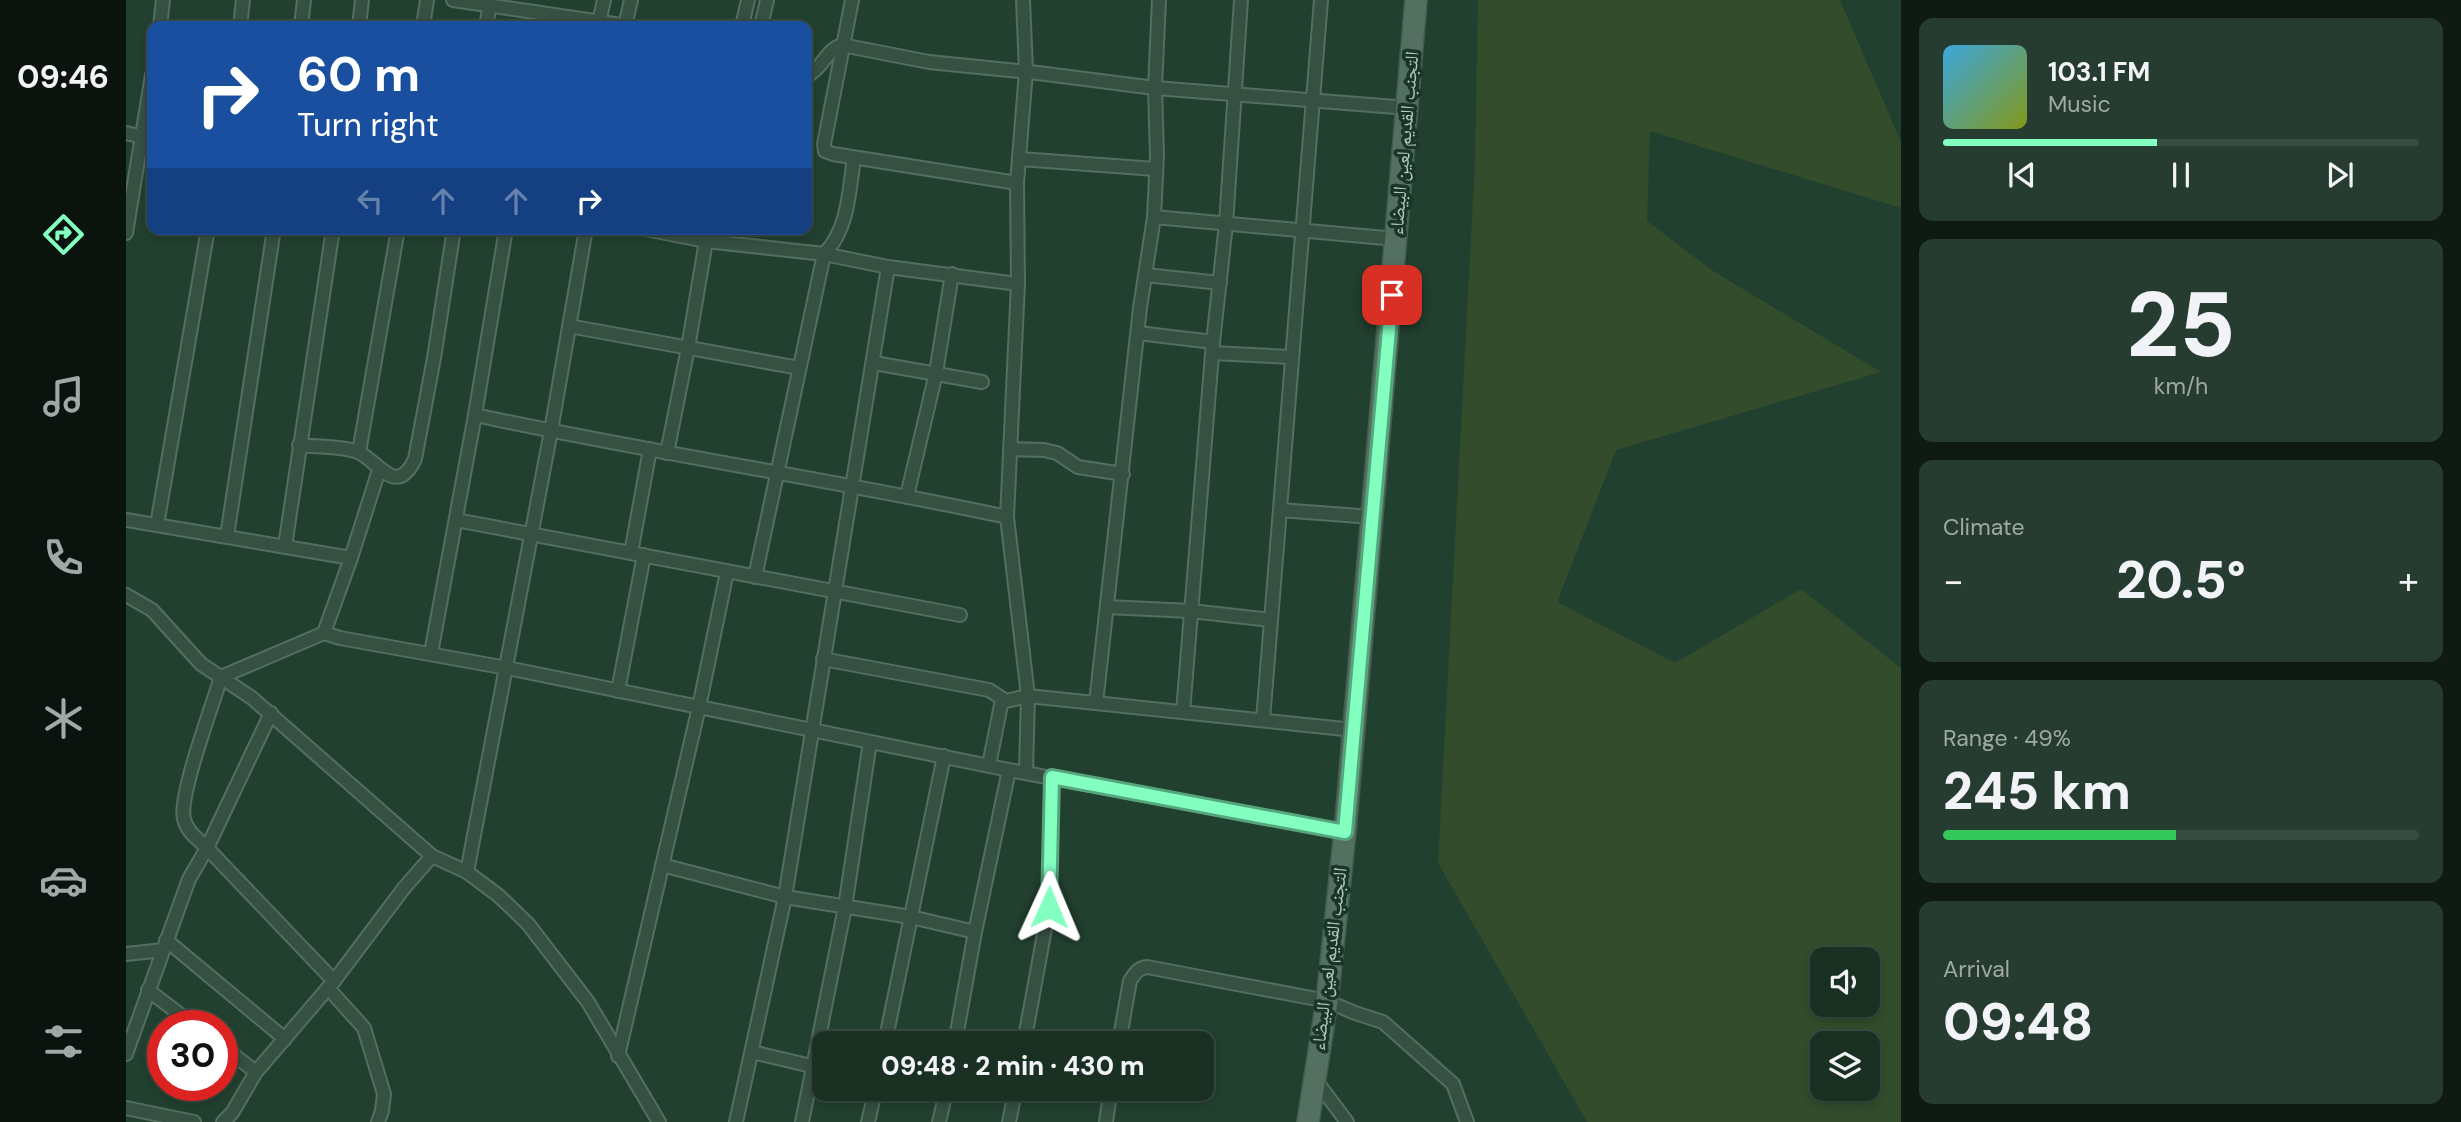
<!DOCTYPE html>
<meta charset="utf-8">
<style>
body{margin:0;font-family:"DM Sans","Noto Naskh Arabic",sans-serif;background:#273c30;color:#f1f3f6;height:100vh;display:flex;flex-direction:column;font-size:26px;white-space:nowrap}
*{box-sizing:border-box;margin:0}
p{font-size:23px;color:#9fa9a6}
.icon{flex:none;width:38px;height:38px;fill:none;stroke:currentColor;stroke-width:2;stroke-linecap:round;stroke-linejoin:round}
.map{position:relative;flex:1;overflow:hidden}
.sheet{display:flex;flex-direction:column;gap:18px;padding:18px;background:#0e1a13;width:560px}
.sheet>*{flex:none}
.top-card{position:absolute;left:21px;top:21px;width:665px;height:214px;border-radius:14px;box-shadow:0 4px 10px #0003,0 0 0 2px #384b41;background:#1a4fa0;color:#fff;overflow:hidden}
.fabs{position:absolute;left:1684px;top:947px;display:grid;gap:14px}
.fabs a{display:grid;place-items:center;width:70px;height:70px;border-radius:14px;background:#1a3023;box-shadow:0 4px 10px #0003,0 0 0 2px #384b41;font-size:35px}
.speed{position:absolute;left:21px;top:1010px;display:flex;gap:14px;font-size:35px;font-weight:700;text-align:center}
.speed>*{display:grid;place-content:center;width:91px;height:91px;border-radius:50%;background:#1a3023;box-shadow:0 4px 10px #0003,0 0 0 2px #384b41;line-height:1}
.speed .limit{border:10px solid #d22;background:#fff;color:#111}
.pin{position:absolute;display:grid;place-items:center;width:60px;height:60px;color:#fff;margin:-30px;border-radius:14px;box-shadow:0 4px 10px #0006}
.me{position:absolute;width:77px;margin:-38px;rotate:1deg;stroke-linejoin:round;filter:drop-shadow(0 0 5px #0008)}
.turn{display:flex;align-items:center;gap:24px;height:147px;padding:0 35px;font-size:32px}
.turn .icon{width:91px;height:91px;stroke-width:2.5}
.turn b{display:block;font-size:49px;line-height:60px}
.lanes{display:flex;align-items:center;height:66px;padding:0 35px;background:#0003;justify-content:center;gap:35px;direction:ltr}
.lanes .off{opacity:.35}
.big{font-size:52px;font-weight:800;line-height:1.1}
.sheet .card{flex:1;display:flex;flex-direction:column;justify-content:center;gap:10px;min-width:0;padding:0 24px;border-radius:14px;background:#273c30}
.sheet .dial{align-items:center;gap:0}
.dial b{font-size:91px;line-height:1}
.song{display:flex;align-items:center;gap:21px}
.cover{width:84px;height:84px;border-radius:10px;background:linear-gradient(135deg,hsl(200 70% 55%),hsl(70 70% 35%))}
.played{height:7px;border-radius:4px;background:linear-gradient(90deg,#83ffc0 45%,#384b41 45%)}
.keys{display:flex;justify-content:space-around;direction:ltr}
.heat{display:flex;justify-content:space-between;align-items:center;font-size:38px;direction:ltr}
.charge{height:10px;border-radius:5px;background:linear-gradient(90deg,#34c759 49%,#384b41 0)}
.trip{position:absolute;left:686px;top:1031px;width:402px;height:70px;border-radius:14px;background:#1a3023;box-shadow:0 4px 10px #0003,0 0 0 2px #384b41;font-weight:800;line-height:70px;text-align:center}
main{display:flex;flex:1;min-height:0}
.tabs{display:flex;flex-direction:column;width:126px;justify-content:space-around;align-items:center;background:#0a130e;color:#9fa9a6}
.tabs .icon{width:49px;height:49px}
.tabs .selected{color:#83ffc0}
.tabs b{font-size:32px;color:#f1f3f6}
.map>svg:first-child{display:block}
</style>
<main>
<nav class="tabs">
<b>09:46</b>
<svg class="icon selected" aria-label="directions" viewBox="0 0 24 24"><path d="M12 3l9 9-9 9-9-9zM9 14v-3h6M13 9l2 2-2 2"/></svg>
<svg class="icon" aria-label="music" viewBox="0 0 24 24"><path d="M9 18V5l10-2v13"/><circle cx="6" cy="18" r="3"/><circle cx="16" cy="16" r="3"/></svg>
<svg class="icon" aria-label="phone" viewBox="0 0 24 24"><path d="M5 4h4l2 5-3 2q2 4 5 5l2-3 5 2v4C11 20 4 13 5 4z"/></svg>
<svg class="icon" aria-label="climate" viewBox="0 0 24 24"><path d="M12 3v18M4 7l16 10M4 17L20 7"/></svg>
<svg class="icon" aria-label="car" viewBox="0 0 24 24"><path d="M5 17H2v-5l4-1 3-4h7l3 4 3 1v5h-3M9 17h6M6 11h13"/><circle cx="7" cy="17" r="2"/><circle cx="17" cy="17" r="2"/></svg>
<svg class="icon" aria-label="filters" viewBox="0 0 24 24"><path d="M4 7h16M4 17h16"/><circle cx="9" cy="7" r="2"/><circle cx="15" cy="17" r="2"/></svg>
</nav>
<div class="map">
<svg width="1775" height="1122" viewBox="0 0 1775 1122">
<rect width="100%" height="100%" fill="#22402f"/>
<path fill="#324c2c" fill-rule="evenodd" d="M1352,0H1714L1775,142V208L1524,131L1521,221L1587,271L1755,372L1490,450L1431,602L1549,663L1675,589L1775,668V1122H1461L1312,863L1349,161ZM1696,959H1741V1004H1696ZM1696,1043H1741V1088H1696Z"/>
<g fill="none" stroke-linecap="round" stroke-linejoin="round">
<defs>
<g id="street">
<polyline points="327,0 502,26"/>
<polyline points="726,0 698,144 699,151 707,154 891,183"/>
<polyline points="897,0 900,71 891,183 892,284 881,517 902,696 900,771"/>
<polyline points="473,22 478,0"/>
<polyline points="34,26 37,0"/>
<polyline points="114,26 117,0"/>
<polyline points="175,26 178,0"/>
<polyline points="233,26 236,0"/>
<polyline points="297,26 301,0"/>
<polyline points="360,26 364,4"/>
<polyline points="499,26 505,0"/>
<polyline points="616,26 622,0"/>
<polyline points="635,26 641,0"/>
<path d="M681,76C696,69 700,50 716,45L803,62L912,73L1029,88L1282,108"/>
<polyline points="0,133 26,139"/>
<polyline points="894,159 1029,169"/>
<polyline points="1028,217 1270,239"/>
<polyline points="460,229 425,431 341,872 373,896 402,924 462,1002 533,1122"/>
<polyline points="519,229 580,241 698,254 762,267 892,284"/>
<polyline points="0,233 26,75"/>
<polyline points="1020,275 1094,283"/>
<polyline points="443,326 673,368"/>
<polyline points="1012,333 1087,342"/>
<polyline points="1087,353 1165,357"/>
<polyline points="748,363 856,382"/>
<path d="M349,415C525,453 704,479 881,517"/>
<path d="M173,445C189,447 221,446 234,453C254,464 271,497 289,459L308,358L328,229"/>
<polyline points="885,449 918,450 931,453 952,467 997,474"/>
<polyline points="233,452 272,229"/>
<polyline points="541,453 562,348 582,229"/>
<polyline points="781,496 810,373 826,274"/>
<polyline points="1154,510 1246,517"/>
<polyline points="0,520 225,558 198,633 214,638 381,668 883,770 1219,832"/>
<polyline points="330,520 834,615"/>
<polyline points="31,525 82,229"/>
<polyline points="101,536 148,229"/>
<polyline points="159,546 207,229"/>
<polyline points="505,553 524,449"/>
<polyline points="225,558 253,470"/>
<path d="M629,577L698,254C723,229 723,190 728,158"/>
<polyline points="0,595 26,610 75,664 126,698 306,856 341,872"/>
<polyline points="981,607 1065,611 1145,620"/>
<path d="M198,633L95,677C87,704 52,797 58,819C61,832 72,839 81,848L208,981"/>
<polyline points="305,653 349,415 380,229"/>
<polyline points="697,659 863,690 880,701 902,696 1228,730"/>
<polyline points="492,691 518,555"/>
<polyline points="970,703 1014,308 1028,217 1031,156 1029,88 1033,0"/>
<polyline points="1057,712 1087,342 1100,224 1115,0"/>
<polyline points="1137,720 1195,0"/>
<polyline points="863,765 876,700"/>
<polyline points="536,865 659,897 785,917 849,932"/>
<polyline points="40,940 159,1039"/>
<polyline points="0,954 37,950"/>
<polyline points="202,988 238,1028 258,1094 256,1111 252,1122"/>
<polyline points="22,990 69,1026"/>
<polyline points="759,1043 818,756"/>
<polyline points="829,1043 849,932 883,770"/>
<polyline points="898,1043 923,907 926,777"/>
<path d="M993,1043L1004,981C1009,973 1012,968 1021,967L1201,1001L1229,1013L1257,1022L1327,1084L1341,1122"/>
<polyline points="96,1046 130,1072"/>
<polyline points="626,1052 698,1069"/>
<polyline points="0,1054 63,879 81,848 145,713"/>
<polyline points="492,1056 573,707 601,572"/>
<polyline points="1188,1078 1221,1122"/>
<polyline points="0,1108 68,1122"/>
<polyline points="97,1122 106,1113 130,1072 208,981 278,888 306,856"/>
<polyline points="610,1122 659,897 762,267"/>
<polyline points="676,1122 719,907 744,742"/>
<polyline points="742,1122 750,1088"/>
<polyline points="813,1122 821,1088"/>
<polyline points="883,1122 890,1088"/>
<polyline points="980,1122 985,1088"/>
</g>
<polyline id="primary" points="1182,1122 1201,1001 1219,832 1290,0"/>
</defs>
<use href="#street" stroke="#546e60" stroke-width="16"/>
<use href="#primary" stroke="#425c4e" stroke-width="24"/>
<use href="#street" stroke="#365042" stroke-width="12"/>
<use href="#primary" stroke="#547061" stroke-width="21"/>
</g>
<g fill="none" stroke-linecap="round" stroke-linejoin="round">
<defs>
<polyline id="route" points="923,907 926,777 1219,832 1266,295"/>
</defs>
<use href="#route" stroke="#55a67d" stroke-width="18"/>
<use href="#route" stroke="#83ffc0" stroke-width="12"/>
</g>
<g text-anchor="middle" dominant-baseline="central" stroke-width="7" stroke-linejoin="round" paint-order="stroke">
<g font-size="19" fill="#b2cbbe" stroke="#1b3527">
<text transform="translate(1278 143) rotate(-85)">التجنب القديم لعين البيضاء</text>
<text transform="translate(1203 959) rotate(-83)">التجنب القديم لعين البيضاء</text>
</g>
</g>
</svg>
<div class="fabs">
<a><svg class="icon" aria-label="sound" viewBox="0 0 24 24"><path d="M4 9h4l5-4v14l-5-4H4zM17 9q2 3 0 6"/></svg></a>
<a><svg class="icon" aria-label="layers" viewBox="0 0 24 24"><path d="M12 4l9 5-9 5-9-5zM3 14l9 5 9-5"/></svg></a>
</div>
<div class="speed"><div class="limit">30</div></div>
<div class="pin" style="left:1266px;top:295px;background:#d93025"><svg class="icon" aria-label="arrive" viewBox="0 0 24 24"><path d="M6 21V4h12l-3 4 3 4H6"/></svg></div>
<svg class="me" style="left:923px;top:907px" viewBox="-20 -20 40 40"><path d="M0-17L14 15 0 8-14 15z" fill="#83ffc0" stroke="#fff" stroke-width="4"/></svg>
<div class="trip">09:48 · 2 min · 430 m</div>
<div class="top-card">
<div class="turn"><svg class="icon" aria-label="right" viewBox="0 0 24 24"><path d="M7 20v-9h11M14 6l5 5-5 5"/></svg><div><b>60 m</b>Turn right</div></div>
<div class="lanes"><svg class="icon off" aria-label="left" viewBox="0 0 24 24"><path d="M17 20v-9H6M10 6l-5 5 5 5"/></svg><svg class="icon off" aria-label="ahead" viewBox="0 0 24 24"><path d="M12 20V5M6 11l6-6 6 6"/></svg><svg class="icon off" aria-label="ahead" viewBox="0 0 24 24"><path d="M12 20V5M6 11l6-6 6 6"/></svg><svg class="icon" aria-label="right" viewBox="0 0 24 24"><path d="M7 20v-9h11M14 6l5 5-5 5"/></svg></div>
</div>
</div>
<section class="sheet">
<div class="card">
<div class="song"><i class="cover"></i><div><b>103.1 FM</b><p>Music</p></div></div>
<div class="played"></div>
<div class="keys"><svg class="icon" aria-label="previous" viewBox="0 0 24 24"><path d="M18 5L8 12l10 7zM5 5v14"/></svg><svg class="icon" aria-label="pause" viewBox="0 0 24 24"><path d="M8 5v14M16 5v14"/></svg><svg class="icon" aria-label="next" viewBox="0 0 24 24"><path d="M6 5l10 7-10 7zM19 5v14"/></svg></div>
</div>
<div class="card dial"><b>25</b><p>km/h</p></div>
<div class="card"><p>Climate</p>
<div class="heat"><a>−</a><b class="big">20.5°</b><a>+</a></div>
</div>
<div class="card"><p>Range · 49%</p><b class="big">245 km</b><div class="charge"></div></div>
<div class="card"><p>Arrival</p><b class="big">09:48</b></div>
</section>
</main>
